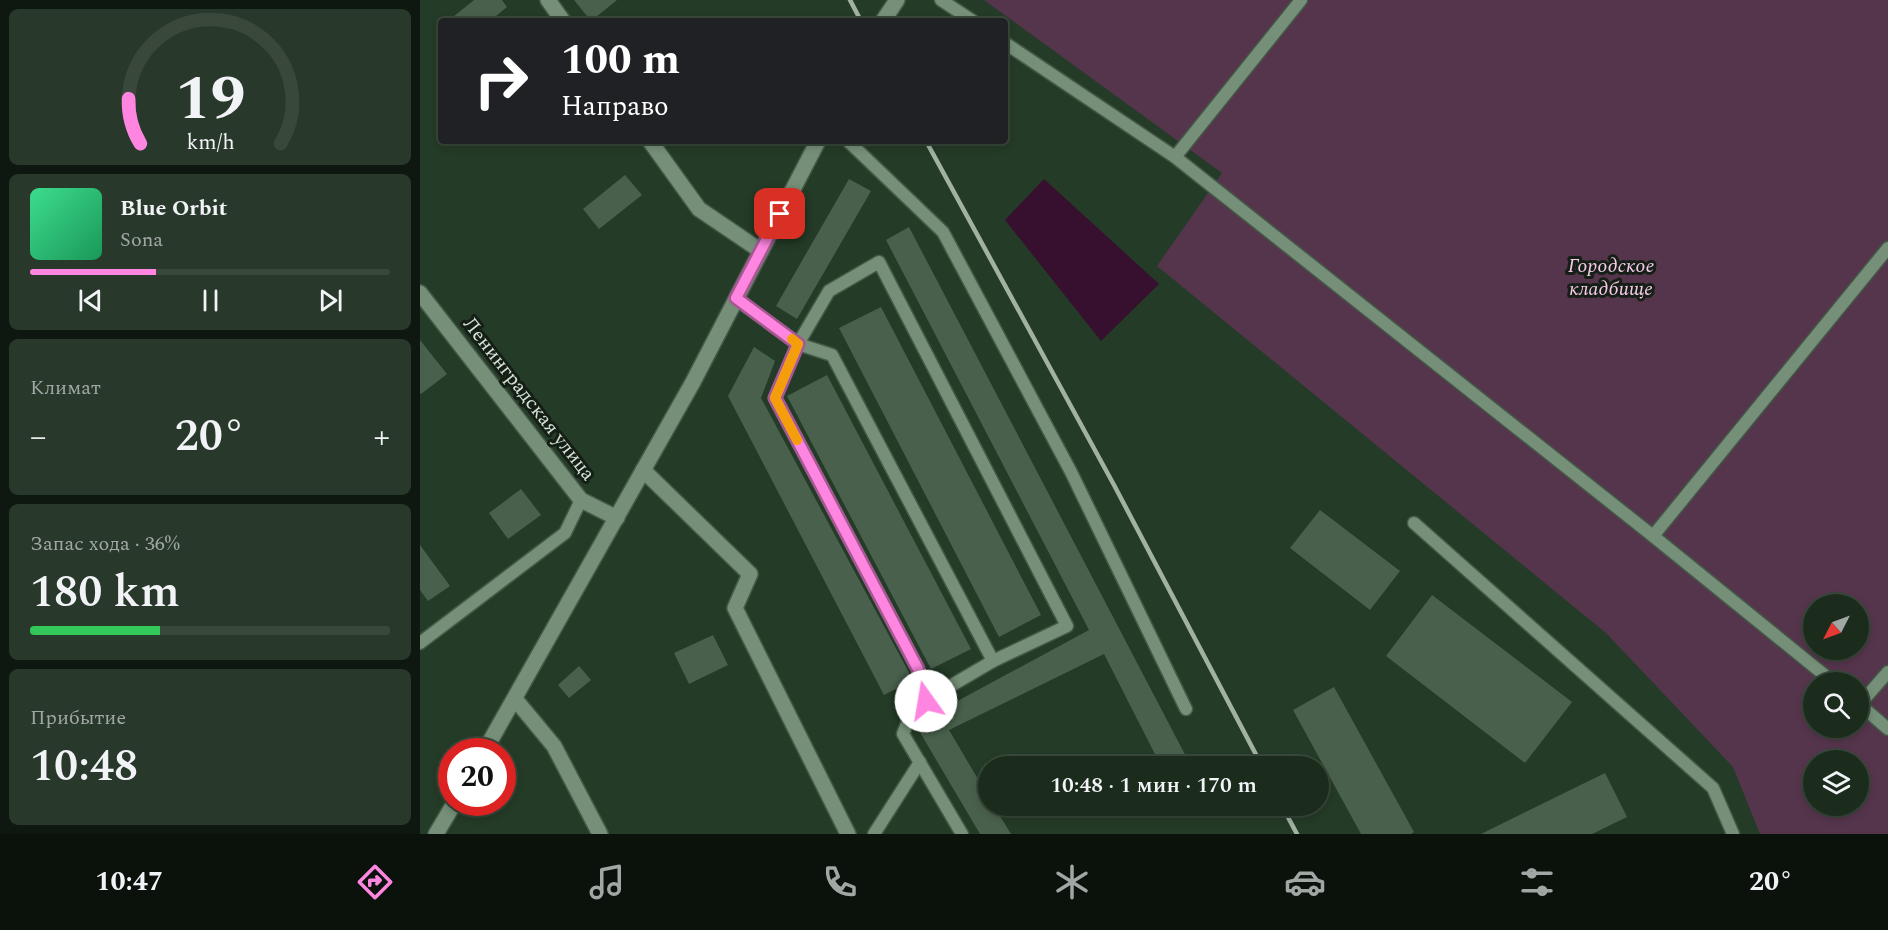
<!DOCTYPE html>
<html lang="ru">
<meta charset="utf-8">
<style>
body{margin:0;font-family:Spectral,serif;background:#28382a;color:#f1f3f6;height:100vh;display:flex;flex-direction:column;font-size:22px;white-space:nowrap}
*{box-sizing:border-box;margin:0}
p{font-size:20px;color:#a0a7a4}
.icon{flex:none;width:33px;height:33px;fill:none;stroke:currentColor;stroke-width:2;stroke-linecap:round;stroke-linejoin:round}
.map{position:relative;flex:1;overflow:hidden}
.panel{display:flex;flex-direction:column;gap:9px;padding:9px;background:#0f1810;width:420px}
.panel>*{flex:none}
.hud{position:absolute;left:18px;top:18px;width:570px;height:126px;border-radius:6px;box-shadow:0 3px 9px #0003,0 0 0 2px #39483b;background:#202124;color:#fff;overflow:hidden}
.needle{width:39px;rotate:228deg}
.controls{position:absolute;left:1383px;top:594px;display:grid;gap:12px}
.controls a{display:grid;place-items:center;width:66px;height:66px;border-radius:50%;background:#1b2c1d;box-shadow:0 3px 9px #0003,0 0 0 2px #39483b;font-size:30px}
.speed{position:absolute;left:18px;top:738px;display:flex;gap:12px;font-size:30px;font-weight:700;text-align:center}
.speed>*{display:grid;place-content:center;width:78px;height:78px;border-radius:50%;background:#1b2c1d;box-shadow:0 3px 9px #0003,0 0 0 2px #39483b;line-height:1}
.speed .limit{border:9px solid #d22;background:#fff;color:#111}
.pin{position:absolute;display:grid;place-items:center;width:51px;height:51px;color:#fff;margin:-26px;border-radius:12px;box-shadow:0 3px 9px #0006}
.me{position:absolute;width:66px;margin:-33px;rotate:347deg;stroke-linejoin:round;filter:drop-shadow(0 0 4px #0008)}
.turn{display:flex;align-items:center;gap:21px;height:126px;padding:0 24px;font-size:27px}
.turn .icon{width:78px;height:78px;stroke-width:2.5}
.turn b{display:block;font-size:42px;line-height:51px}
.big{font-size:45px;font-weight:600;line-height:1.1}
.panel .card{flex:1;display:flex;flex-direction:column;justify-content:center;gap:9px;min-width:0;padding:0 21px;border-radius:9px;background:#28382a}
.panel .dial{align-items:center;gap:0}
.dial svg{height:156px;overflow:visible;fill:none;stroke:#39483b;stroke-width:7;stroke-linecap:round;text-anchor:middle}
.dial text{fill:#f1f3f6;stroke:none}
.song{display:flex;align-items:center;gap:18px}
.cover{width:72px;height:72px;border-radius:9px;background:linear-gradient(135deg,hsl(150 70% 55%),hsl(150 70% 35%))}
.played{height:6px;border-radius:3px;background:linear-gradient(90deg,#fe86e0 35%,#39483b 35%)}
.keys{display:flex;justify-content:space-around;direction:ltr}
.heat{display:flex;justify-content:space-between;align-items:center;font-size:33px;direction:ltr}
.charge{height:9px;border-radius:4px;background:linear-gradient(90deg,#34c759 36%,#39483b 0)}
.trip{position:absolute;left:558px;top:756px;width:351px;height:60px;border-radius:30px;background:#1b2c1d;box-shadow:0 3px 9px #0003,0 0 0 2px #39483b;font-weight:600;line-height:60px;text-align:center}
.tabs{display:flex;height:96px;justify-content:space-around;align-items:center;background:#0b120c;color:#a0a7a4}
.tabs .icon{width:42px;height:42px}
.tabs .active{color:#fe86e0}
.tabs b{font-size:27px;color:#f1f3f6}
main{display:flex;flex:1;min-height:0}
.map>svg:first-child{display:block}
</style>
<main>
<section class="panel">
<div class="card dial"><svg viewBox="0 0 100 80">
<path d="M14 69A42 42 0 1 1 86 69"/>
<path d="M14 69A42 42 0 0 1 8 46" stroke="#fe86e0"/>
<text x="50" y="56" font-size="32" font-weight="700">19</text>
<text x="50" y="72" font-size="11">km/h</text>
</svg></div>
<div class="card">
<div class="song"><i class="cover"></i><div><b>Blue Orbit</b><p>Sona</p></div></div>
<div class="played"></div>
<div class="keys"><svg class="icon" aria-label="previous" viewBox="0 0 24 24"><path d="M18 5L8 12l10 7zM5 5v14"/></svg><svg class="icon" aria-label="pause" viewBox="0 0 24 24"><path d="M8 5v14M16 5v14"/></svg><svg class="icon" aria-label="next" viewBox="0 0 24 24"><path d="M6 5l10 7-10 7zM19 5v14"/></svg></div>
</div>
<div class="card"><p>Климат</p>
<div class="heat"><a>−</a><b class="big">20°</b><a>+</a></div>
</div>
<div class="card"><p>Запас хода · 36%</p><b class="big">180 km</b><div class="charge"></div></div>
<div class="card"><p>Прибытие</p><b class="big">10:48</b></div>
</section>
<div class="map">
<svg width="1468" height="834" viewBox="0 0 1468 834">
<rect width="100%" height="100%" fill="#243b27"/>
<path fill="#55354c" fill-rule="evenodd" d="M564,0H1468V834H1340L1313,767L1186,633L737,266L802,173ZM1394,604H1438V650H1394ZM1394,682H1438V728H1394ZM1394,760H1438V806H1394Z"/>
<polygon fill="#38102f" points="624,179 739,284 681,341 585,220"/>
<g fill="#49614c">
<polygon points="54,0 82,0 87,7 70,21 28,21"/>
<polygon points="154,0 197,0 171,21"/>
<polygon points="205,175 222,195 179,229 163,209"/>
<polygon points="429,179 451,191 377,319 356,306"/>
<polygon points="489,227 771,766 741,766 684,654 529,730 568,796 568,806 574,806 591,834 560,834 495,724 669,630 466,240"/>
<polygon points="461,307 621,615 579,637 419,328"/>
<polygon points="0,340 27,374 1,394 0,393"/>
<polygon points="334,347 355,361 341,398 493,680 464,695 308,396"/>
<polygon points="407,375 551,649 511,669 367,396"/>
<polygon points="101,489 121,515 88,539 69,513"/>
<polygon points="900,510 980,571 950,610 870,548"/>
<polygon points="0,545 30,586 8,601 0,590"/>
<polygon points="1012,595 1152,702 1105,763 966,656"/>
<polygon points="293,635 308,665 269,684 254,653"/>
<polygon points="159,666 171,680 149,698 138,685"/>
<polygon points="914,687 994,832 991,834 941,834 873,710"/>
<polygon points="1185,773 1207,817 1172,834 1061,834"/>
</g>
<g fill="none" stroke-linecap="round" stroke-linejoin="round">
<defs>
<g id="lane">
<polyline points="521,0 553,21"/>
<polyline points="585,43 755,157 1233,536 1413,682"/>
<polyline points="428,141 523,232 651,472 766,709"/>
<polyline points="755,157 881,0"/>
<polyline points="316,299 378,344 412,355 573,661"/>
<polyline points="994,523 1293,788 1313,834"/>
<polyline points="1233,536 1468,248"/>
<polyline points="0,643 145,533 161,500"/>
<polyline points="506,701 498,669 355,398 378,344 409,291 459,262 647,626 573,661 493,708 483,734 542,834"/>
<polyline points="1438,703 1468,729"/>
<polyline points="1440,704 1468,672"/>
<polyline points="454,834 500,762"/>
</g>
<g id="street">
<polyline points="128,0 143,21"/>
<polyline points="230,141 279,209 341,251"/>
<polyline points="0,293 161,500 197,518"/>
<polyline points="223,470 330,574 315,608 428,834"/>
<polyline points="95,699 134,746 180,834"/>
</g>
<g id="secondary">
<polyline points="463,21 477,0"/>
<polyline points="64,752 273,382 398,141"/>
<polyline points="16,834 35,802"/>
</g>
</defs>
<use href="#lane" stroke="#445847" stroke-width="15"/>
<use href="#street" stroke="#445847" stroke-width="18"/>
<use href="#secondary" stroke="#445847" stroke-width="18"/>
<use href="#lane" stroke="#758f78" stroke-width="12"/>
<use href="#street" stroke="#758f78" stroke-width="15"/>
<use href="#secondary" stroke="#758f78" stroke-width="15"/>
<g stroke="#a1b2a3" stroke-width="4.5">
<polyline points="430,0 441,21"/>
<polyline points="506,141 694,485 842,766"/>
<polyline points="862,806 877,834"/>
</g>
</g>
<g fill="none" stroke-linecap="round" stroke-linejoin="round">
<defs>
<polyline id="route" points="360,214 316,298 378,344 355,398 498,669 506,701"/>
</defs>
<use href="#route" stroke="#a55792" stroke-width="15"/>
<use href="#route" stroke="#fe86e0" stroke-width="10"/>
<polyline stroke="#f59e0b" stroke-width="10" points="372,339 378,344 355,398 377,440"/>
</g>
<g text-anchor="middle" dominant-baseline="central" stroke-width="6" stroke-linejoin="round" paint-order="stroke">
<g font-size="20" font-style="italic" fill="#f7caea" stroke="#151f16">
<text x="1191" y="266">Городское<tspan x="1191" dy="23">кладбище</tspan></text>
</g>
<g font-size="20" fill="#d5e3d6" stroke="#151f16">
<text transform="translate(109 399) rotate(52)">Ленинградская улица</text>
</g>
</g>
</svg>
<div class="controls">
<a><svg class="needle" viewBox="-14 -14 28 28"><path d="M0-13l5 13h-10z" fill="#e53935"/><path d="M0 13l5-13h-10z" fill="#a0a7a4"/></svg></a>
<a><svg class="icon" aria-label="search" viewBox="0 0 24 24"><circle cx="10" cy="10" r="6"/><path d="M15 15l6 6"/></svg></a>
<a><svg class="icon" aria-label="layers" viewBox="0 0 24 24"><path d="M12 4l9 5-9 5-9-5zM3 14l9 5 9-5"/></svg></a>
</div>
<div class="speed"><div class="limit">20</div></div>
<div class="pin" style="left:360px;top:214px;background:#d93025"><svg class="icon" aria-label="arrive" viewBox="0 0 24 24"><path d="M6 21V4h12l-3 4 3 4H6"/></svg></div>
<svg class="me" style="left:506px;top:701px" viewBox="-20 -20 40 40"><circle r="19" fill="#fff"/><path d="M0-13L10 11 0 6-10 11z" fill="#fe86e0"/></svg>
<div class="trip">10:48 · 1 мин · 170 m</div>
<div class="hud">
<div class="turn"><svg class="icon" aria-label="right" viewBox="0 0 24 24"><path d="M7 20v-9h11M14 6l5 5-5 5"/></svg><div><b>100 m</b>Направо</div></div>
</div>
</div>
</main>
<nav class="tabs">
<b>10:47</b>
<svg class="icon active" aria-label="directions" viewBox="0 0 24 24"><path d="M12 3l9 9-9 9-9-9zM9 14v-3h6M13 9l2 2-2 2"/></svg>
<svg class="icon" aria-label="music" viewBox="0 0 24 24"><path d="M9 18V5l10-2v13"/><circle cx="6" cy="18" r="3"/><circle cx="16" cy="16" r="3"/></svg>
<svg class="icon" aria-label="phone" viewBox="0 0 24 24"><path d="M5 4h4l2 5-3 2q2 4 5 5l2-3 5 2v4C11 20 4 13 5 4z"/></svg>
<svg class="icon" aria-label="climate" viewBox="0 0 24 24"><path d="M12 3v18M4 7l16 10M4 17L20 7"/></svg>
<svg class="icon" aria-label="car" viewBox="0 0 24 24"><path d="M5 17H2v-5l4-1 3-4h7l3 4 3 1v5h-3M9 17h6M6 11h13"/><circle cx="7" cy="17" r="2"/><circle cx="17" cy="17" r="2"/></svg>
<svg class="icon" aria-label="filters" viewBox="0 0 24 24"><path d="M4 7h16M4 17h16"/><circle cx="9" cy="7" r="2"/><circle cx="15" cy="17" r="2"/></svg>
<b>20°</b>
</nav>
